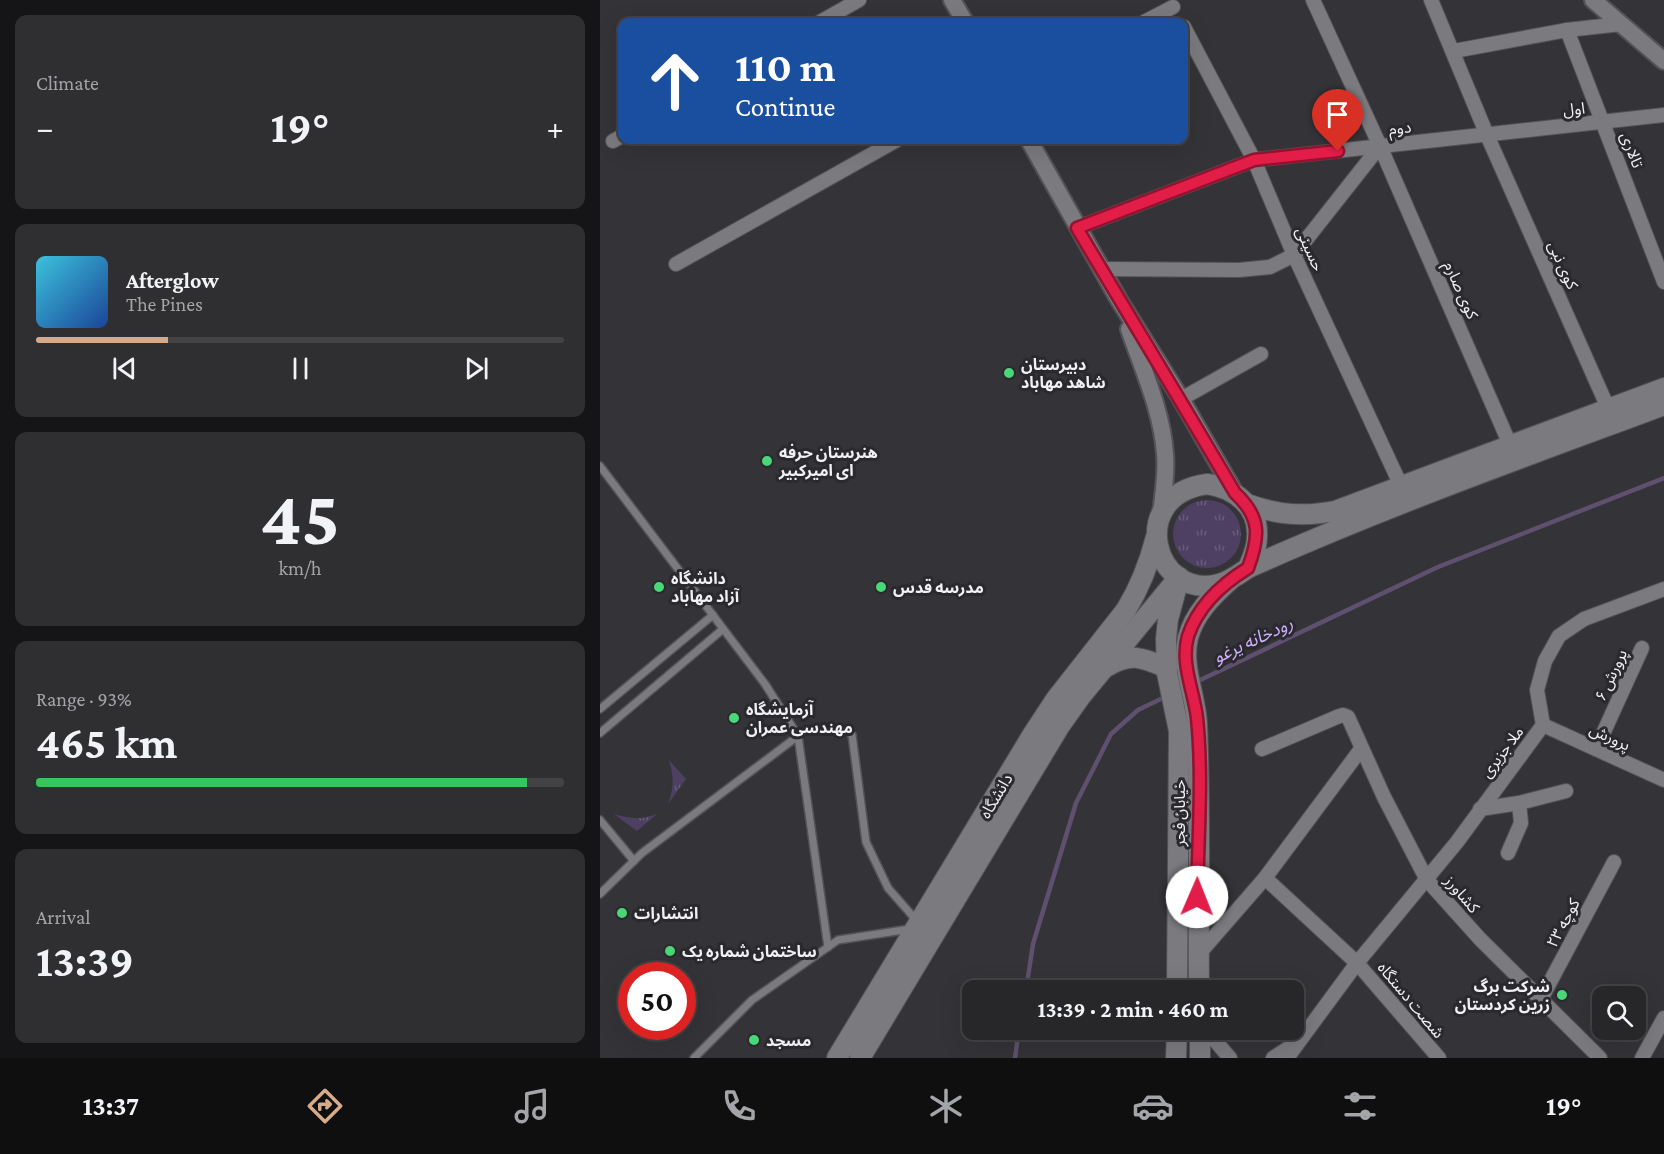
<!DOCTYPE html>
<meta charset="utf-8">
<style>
body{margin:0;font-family:"Crimson Pro","Noto Sans Arabic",serif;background:#2f2e31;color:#f1f3f6;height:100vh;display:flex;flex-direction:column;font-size:22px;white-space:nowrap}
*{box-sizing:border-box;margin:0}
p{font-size:20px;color:#a4a5a8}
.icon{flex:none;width:33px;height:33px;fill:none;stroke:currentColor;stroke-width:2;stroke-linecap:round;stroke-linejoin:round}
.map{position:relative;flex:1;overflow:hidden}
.panel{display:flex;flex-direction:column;gap:15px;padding:15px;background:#151517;width:600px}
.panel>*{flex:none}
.guide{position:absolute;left:18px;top:18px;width:570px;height:126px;border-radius:12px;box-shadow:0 6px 24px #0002,0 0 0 2px #434346;background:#1a4fa0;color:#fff;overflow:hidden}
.fabs{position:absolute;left:992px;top:986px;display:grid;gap:12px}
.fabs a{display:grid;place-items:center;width:54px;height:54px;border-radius:12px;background:#272629;box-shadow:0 6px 24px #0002,0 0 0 2px #434346;font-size:30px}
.speed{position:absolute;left:18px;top:962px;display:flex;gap:12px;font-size:30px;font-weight:700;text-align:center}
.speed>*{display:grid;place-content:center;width:78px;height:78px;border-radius:50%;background:#272629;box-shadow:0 6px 24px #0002,0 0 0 2px #434346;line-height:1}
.speed .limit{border:9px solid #d22;background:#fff;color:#111}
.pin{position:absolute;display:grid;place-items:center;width:51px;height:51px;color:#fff;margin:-62px -26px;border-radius:50% 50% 50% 0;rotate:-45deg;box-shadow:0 0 6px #0007}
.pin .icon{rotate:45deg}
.me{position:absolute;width:66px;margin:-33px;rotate:1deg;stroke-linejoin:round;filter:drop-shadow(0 0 4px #0008)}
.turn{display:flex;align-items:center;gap:21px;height:126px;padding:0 18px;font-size:27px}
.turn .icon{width:78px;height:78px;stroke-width:2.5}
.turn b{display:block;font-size:42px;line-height:51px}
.big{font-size:45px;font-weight:700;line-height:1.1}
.panel .tile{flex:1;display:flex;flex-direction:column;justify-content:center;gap:9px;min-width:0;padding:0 21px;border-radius:12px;background:#2f2e31}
.panel .dial{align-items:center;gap:0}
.dial b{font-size:78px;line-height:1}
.song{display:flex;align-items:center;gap:18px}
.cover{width:72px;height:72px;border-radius:9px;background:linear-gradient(135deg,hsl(190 70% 55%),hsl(220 70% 35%))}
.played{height:6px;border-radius:3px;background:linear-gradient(90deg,#d6ab8b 25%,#434346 25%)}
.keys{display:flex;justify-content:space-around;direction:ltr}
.heat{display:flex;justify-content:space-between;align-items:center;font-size:33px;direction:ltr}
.charge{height:9px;border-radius:4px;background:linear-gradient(90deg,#34c759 93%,#434346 0)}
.trip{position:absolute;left:362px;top:980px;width:342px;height:60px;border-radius:12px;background:#272629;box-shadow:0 6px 24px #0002,0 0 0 2px #434346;font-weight:700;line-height:60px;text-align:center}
.dock{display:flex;height:96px;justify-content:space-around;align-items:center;background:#100f10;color:#a4a5a8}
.dock .icon{width:42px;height:42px}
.dock .selected{color:#d6ab8b}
.dock b{font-size:27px;color:#f1f3f6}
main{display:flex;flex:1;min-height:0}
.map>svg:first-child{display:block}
</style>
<main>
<section class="panel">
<div class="tile"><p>Climate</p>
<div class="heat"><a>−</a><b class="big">19°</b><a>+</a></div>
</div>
<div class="tile">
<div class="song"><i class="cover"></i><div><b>Afterglow</b><p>The Pines</p></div></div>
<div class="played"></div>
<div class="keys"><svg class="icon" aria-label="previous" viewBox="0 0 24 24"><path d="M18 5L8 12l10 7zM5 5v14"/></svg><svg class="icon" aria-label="pause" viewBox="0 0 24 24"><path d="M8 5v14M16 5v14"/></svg><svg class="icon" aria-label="next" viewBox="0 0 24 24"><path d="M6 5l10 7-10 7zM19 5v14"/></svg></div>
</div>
<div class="tile dial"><b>45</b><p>km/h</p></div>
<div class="tile"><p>Range · 93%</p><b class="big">465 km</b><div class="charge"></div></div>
<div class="tile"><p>Arrival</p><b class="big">13:39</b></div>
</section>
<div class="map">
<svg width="1064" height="1058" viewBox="0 0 1064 1058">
<defs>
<pattern id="grass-tufts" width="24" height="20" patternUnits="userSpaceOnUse" patternTransform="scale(1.5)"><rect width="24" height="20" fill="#4d4063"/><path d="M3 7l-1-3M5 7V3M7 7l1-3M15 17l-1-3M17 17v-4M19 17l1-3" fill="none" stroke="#675c7a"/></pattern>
</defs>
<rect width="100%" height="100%" fill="#343337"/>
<g fill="url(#grass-tufts)">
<circle cx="607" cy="534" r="34"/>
<path d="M69,760L86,779L68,804C74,788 74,777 69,760Z"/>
<path d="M14,814C31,819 41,820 57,814L37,831Z"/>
</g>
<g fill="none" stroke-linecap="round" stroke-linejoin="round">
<g stroke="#5f5070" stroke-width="4.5">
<polyline points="596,682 838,567 1064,478"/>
<polyline points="426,990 433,944 476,803 511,734 538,710 567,696"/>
<polyline points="415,1058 419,1029"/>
</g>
<defs>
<g id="service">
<polyline points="0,466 165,684 198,736 228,947"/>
<polyline points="0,709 113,615"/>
<polyline points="0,733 123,629"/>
<polyline points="252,735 266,842 288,888 317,921"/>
<polyline points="0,820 34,861"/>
<polyline points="0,894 42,853 198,736"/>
<polyline points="94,1058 152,1000 238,940 310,929"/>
</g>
<g id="minor">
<polyline points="713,0 780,146 911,447"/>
<polyline points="831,0 887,135 1008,408"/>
<polyline points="220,22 259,0"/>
<polyline points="544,22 573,7"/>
<polyline points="584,27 654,160 694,255 802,488"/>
<polyline points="967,30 1064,282"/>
<polyline points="854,51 967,30 1021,24"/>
<polyline points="13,141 22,136"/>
<polyline points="477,228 654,160 1064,115"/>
<polyline points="76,264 297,140"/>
<polyline points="502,269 639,270 670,267 694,255 780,146"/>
<polyline points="581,399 661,354"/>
<polyline points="943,725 1064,780"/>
<polyline points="662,749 737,717 743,715 748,717 784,797 827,880 880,939 1000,1058"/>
<polyline points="996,749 1042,648"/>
<polyline points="880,809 919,803 966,791"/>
<polyline points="908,853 921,823 919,803"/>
<polyline points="665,878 757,963 839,1058"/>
<polyline points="598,955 665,878 761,749"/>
<polyline points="941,999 1014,862"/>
<polyline points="605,1029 630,1058"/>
<polyline points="673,1058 693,1045"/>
<polyline points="687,1058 757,963 857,842 943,725 937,690 945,661 959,636 984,619 1064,589"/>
<polyline points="1042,1058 1064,1018"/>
</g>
<g id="tertiary">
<polyline points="352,0 365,22"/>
<polyline points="993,0 1064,61"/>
<polyline points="429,140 519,300 581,399 635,493"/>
<path d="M529,329C543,370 562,411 565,454C567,474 563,495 561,515"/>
</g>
<g id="secondary">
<path d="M607,484C634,488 659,506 657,537C657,548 652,559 648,568C639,574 630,581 619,584C553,601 526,495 607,484Z"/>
<path d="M647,504C678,515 704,517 735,511L1064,388"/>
<path d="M648,568C784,507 924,457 1064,405"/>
<polyline points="577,586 568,619 566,639 567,673 579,731 577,990"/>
<path d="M508,666C531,652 543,658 567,668"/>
<path d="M599,990C598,901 601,813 597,724C596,696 581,667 588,638C594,614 612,596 630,580"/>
<polyline points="600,1029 600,1058"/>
<path d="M237,1058L433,734L456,699L526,610C540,587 549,564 556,537"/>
<polyline points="260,1058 459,727 481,696 579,577"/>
<polyline points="576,1058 577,1029"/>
</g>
</defs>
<use href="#service" stroke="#535256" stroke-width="10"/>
<use href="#minor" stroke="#535256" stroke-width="16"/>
<use href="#tertiary" stroke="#535256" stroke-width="20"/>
<use href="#secondary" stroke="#535256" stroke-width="22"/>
<use href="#service" stroke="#7b7a7f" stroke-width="7"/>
<use href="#minor" stroke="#7b7a7f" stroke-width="14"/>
<use href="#tertiary" stroke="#7b7a7f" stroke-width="16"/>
<use href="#secondary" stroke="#7b7a7f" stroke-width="20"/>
</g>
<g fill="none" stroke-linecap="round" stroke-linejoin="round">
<defs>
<path id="route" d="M597,897C598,838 603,777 597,718C594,691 580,663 588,636C598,606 622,584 648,568C660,536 661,517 635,493C583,404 529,316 477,228L654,160L738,151"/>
</defs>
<use href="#route" stroke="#92132f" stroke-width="15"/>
<use href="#route" stroke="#e11d48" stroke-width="10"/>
</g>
<g fill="#4ad778" stroke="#2a292d" stroke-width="2">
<circle cx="409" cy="373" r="6"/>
<circle cx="167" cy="461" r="6"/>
<circle cx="59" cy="587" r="6"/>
<circle cx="281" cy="587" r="6"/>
<circle cx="134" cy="718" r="6"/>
<circle cx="22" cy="913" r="6"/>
<circle cx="70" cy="951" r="6"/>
<circle cx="962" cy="995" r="6"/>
<circle cx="154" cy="1040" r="6"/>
</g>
<g text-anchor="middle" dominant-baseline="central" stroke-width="6" stroke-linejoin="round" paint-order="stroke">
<g font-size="16" fill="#f1f0f3" stroke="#2a292d">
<text transform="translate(974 109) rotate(-6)">اول</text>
<text transform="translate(800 128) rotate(-6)">دوم</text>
<text transform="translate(1032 150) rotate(69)">تالاری</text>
<text transform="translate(710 249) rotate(66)">حسینی</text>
<text transform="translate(963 265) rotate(66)">کوی نبی</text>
<text transform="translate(861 290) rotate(66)">کوی صارم</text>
<text transform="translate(1011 675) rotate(-65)">پرورش ۶</text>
<text transform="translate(1010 737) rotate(25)">پرورش</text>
<text transform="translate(902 752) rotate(-53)">ملا جزیری</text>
<text transform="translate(396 796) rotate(-59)">دانشگاه</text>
<text transform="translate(579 813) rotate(-90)">خیابان فجر</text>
<text transform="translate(862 894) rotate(49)">کشاورز</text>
<text transform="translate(963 923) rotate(-62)">کوچه ۲۳</text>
<text transform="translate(811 1000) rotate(50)">شصت دستگاه</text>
</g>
<g font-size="16" font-weight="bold" fill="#f1f0f3" stroke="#2a292d" text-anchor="start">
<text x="421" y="364">دبیرستان<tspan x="421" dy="18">شاهد مهاباد</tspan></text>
<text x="179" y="452">هنرستان حرفه<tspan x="179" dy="18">ای امیرکبیر</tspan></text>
<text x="71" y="578">دانشگاه<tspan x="71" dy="18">آزاد مهاباد</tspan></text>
<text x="293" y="587">مدرسه قدس</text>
<text x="146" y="709">آزمایشگاه<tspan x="146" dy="18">مهندسی عمران</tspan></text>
<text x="34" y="913">انتشارات</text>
<text x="82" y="951">ساختمان شماره یک</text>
<text x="950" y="986" text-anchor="end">شرکت برگ<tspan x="950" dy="18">زرین کردستان</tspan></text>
<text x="166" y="1040">مسجد</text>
</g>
<g font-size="18" font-style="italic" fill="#cdb0ff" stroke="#2a292d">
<text transform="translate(653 640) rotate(-25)">رودخانه یرغو</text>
</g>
</g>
</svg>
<div class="fabs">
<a><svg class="icon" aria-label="search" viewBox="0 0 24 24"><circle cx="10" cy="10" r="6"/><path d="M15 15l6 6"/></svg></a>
</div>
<div class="speed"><div class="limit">50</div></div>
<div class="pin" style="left:738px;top:151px;background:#d93025"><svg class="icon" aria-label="arrive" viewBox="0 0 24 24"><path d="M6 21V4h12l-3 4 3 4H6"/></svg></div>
<svg class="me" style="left:597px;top:897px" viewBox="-20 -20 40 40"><circle r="19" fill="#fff"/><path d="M0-13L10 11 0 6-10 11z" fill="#e11d48"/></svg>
<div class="trip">13:39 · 2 min · 460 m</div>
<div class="guide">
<div class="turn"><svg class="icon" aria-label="ahead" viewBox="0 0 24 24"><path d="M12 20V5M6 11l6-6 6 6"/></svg><div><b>110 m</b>Continue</div></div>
</div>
</div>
</main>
<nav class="dock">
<b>13:37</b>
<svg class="icon selected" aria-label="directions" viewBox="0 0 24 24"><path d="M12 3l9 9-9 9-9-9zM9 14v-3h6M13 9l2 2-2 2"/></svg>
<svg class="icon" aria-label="music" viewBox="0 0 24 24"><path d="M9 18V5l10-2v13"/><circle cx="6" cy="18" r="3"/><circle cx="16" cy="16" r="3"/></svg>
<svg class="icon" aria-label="phone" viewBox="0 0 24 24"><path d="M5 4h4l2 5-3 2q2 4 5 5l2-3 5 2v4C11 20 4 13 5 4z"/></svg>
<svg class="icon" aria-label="climate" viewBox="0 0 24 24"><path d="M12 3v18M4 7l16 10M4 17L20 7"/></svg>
<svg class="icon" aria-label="car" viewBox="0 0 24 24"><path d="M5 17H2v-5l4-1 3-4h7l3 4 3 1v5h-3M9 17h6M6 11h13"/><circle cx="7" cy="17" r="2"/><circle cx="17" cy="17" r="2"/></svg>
<svg class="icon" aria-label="filters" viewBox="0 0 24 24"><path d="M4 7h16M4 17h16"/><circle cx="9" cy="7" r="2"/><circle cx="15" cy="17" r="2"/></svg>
<b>19°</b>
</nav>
